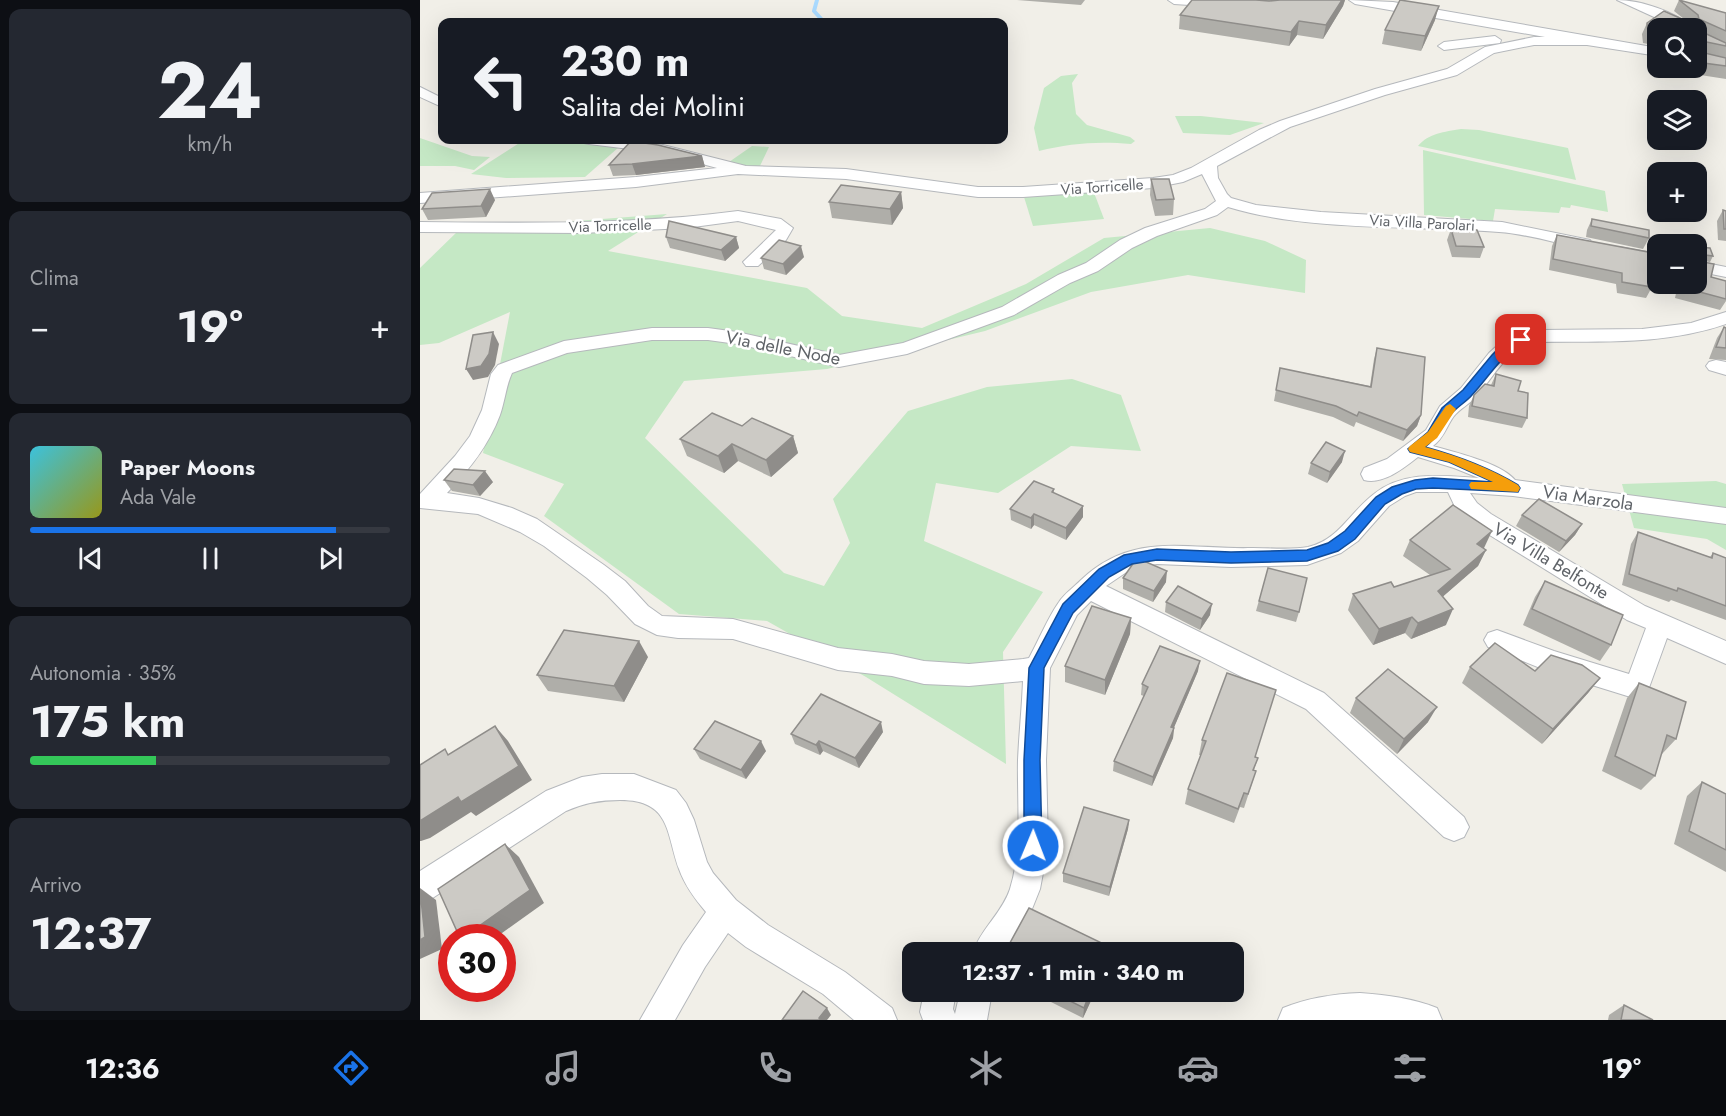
<!DOCTYPE html>
<html lang="it">
<meta charset="utf-8">
<style>
body{margin:0;font-family:Jost,sans-serif;background:#242831;color:#f1f3f6;height:100vh;display:flex;flex-direction:column;font-size:22px;white-space:nowrap}
*{box-sizing:border-box;margin:0}
p{font-size:20px;color:#9ea1a6}
.icon{flex:none;width:33px;height:33px;fill:none;stroke:currentColor;stroke-width:2;stroke-linecap:round;stroke-linejoin:round}
.map{position:relative;flex:1;overflow:hidden}
.panel{display:flex;flex-direction:column;gap:9px;padding:9px;background:#0d0f14;width:420px}
.panel>*{flex:none}
.hud{position:absolute;left:18px;top:18px;width:570px;height:126px;border-radius:12px;box-shadow:0 6px 24px #0002;background:#171b24;color:#f1f3f6;overflow:hidden}
.buttons{position:absolute;left:1227px;top:18px;display:grid;gap:12px}
.buttons a{display:grid;place-items:center;width:60px;height:60px;border-radius:12px;background:#171b24;box-shadow:0 6px 24px #0002;font-size:30px}
.speed{position:absolute;left:18px;top:924px;display:flex;gap:12px;font-size:30px;font-weight:700;text-align:center}
.speed>*{display:grid;place-content:center;width:78px;height:78px;border-radius:50%;background:#171b24;box-shadow:0 6px 24px #0002;line-height:1}
.speed .limit{border:9px solid #d22;background:#fff;color:#111}
.pin{position:absolute;display:grid;place-items:center;width:51px;height:51px;color:#fff;margin:-26px;border-radius:12px;box-shadow:0 3px 9px #0006}
.me{position:absolute;width:66px;margin:-33px;rotate:1deg;stroke-linejoin:round;filter:drop-shadow(0 0 4px #0008)}
.turn{display:flex;align-items:center;gap:21px;height:126px;padding:0 24px;font-size:27px}
.turn .icon{width:78px;height:78px;stroke-width:2.5}
.turn b{display:block;font-size:42px;line-height:51px}
.big{font-size:45px;font-weight:700;line-height:1.1}
.panel .card{flex:1;display:flex;flex-direction:column;justify-content:center;gap:9px;min-width:0;padding:0 21px;border-radius:12px;background:#242831}
.panel .dial{align-items:center;gap:0}
.dial b{font-size:78px;line-height:1}
.song{display:flex;align-items:center;gap:18px}
.cover{width:72px;height:72px;border-radius:9px;background:linear-gradient(135deg,hsl(190 70% 55%),hsl(60 70% 35%))}
.played{height:6px;border-radius:3px;background:linear-gradient(90deg,#1a73e8 85%,#363941 85%)}
.keys{display:flex;justify-content:space-around;direction:ltr}
.heat{display:flex;justify-content:space-between;align-items:center;font-size:33px;direction:ltr}
.charge{height:9px;border-radius:4px;background:linear-gradient(90deg,#34c759 35%,#363941 0)}
.trip{position:absolute;left:482px;top:942px;width:342px;height:60px;border-radius:12px;background:#171b24;box-shadow:0 6px 24px #0002;font-weight:700;line-height:60px;text-align:center}
.dock{display:flex;height:96px;justify-content:space-around;align-items:center;background:#090b0e;color:#9ea1a6}
.dock .icon{width:42px;height:42px}
.dock .active{color:#1a73e8}
.dock b{font-size:27px;color:#f1f3f6}
main{display:flex;flex:1;min-height:0}
.map>svg:first-child{display:block}
</style>
<main>
<section class="panel">
<div class="card dial"><b>24</b><p>km/h</p></div>
<div class="card"><p>Clima</p>
<div class="heat"><a>−</a><b class="big">19°</b><a>+</a></div>
</div>
<div class="card">
<div class="song"><i class="cover"></i><div><b>Paper Moons</b><p>Ada Vale</p></div></div>
<div class="played"></div>
<div class="keys"><svg class="icon" aria-label="previous" viewBox="0 0 24 24"><path d="M18 5L8 12l10 7zM5 5v14"/></svg><svg class="icon" aria-label="pause" viewBox="0 0 24 24"><path d="M8 5v14M16 5v14"/></svg><svg class="icon" aria-label="next" viewBox="0 0 24 24"><path d="M6 5l10 7-10 7zM19 5v14"/></svg></div>
</div>
<div class="card"><p>Autonomia · 35%</p><b class="big">175 km</b><div class="charge"></div></div>
<div class="card"><p>Arrivo</p><b class="big">12:37</b></div>
</section>
<div class="map">
<svg width="1306" height="1020" viewBox="0 0 1306 1020">
<rect width="100%" height="100%" fill="#f1efe8"/>
<g fill="#c5e8c5">
<path d="M658,74L652,83L656,114L667,125L710,137L715,141L711,144C679,141 650,143 619,151L614,128L624,88L641,76Z"/>
<polygon points="755,116 781,116 844,123 810,135 763,133"/>
<path d="M1041,129L1059,130L1148,148L1156,180L998,146C1009,133 1024,132 1041,129Z"/>
<polygon points="0,138 52,156 70,157 54,170 35,166 0,166"/>
<polygon points="104,140 144,140 199,147 165,177 86,178 51,174"/>
<polygon points="332,146 349,147 339,168 309,162"/>
<polygon points="1003,150 1185,191 1188,212 1151,205 1150,208 1141,207 1139,213 1075,209 1073,221 1004,215"/>
<polygon points="673,190 684,219 613,226 604,197"/>
<polygon points="247,214 188,251 387,288 422,316 502,328 606,284 684,238 790,228 845,241 886,260 885,293 768,275 671,292 565,331 407,369 264,381 225,438 364,573 404,586 430,543 413,499 488,411 567,387 652,379 701,395 721,451 651,446 578,493 516,483 504,541 623,592 583,652 586,764 446,677 347,621 259,614 124,516 144,484 63,453 90,312 19,343 0,345 0,268 39,230"/>
<polygon points="1296,481 1306,484 1306,550 1287,539 1214,528 1202,484"/>
</g>
<g fill="none" stroke-linecap="round" stroke-linejoin="round">
<polyline stroke="#aadaff" stroke-width="4" points="397,0 394,11 404,22"/>
<defs>
<g id="minor">
<polygon points="748,0 803,0 807,3 801,7 754,4"/>
<path d="M929,0L973,2L1238,48V56L1167,45H1114L1074,53L1037,75L965,95L870,127L797,166L798,178L807,194L811,198L836,205L901,212L1082,222L1170,240L1172,244L1170,248L1164,249C1136,243 1107,234 1079,232C993,225 889,232 808,207L797,215L737,236L712,248L678,271L650,283L594,315L487,354L419,367L317,344L288,340H232L147,353L92,373C86,386 85,401 80,415C69,445 49,470 27,493L59,498L92,508L117,519L184,565L205,581L228,606L242,616L313,619L418,648L472,654L504,661L549,664L603,659L609,658C619,640 627,619 639,602C644,594 654,587 661,580C714,530 768,550 833,548C850,548 871,550 888,547C919,540 930,512 954,494C984,470 1023,476 1059,478L1034,468L998,457C984,468 963,485 944,480L941,474L944,468L967,459L1006,430L1020,406L1041,388L1069,353L1080,343L1094,336L1120,330L1222,329L1271,323L1306,312V324C1246,345 1183,341 1120,342C1083,350 1078,373 1055,398C1049,404 1040,409 1034,416C1026,427 1024,438 1013,446C1034,452 1081,463 1095,480L1306,508V524L1093,496L1050,493L1057,503L1071,514L1225,606L1306,641V664L1247,638L1226,696L1217,699L1130,672L1068,647L1064,640L1068,633L1077,630L1134,651L1209,674L1226,628L1207,620L1055,526L1037,511L1028,492H996L985,496L969,506L938,541L921,553L887,565L811,567L737,564L714,567L686,586L904,693L1044,817L1049,827L1044,837L1034,841L1024,837L886,709L671,601L657,615L630,668L626,760L628,846L620,889L604,929L588,952H553C561,929 582,913 590,889C603,847 597,803 598,760C599,734 602,708 603,681L549,686L504,684L472,676L418,670L313,639L258,638L237,635L215,624L187,595L167,578L124,546L100,532L58,514L0,508V494L35,456L50,436L62,410L71,374L78,365L86,362L144,341L232,328H288L317,332L419,355L483,343L582,307L638,275L666,263L700,240L725,228L785,209L796,201L782,174L763,182L733,188L603,197H558L426,179L318,174L216,187L0,203V193L216,177L297,168L242,153L169,144L164,143L162,140H202L243,145L326,166L426,169L558,187H603L733,178L753,175L771,168L839,130L860,121L955,89L1027,69L1065,47L1114,37H1125L935,4Z"/>
<path d="M1197,0C1219,0 1256,11 1272,28H1258Z"/>
<polygon points="1075,36 1081,40 1080,43 1024,50 1018,46 1024,42"/>
<polygon points="0,87 22,98 22,107 0,97"/>
<path d="M318,211L361,219L373,228L366,240L338,266H326L323,262L356,230L318,221L266,228L161,233L0,232V222C106,223 212,225 318,211Z"/>
<polygon points="1199,247 1238,254 1238,264 1193,256 1190,252 1193,248"/>
<polygon points="1276,261 1306,267 1306,277 1276,271"/>
<polygon points="1296,360 1306,362 1306,375 1289,370 1286,366 1289,362"/>
<path d="M182,774H214L256,790L266,803L274,820L287,862L293,873L316,900L348,925L425,972L472,1008L477,1020H434L403,994L326,947L308,933L285,967L255,1020H220L263,945L286,912C275,899 265,886 259,869C246,833 251,800 200,800C180,800 164,803 146,811L11,899L0,903V871L126,791L162,777Z"/>
<polygon points="504,992 536,992 533,1009 535,1014 540,992 572,992 567,1020 503,1020 500,1012"/>
<path d="M940,993C966,995 992,998 1017,1008L1022,1020H858L863,1008C888,998 913,994 940,993Z"/>
</g>
</defs>
<use href="#minor" stroke="#b5b8bc" stroke-width="2"/>
<use href="#minor" fill="#fff" fill-rule="evenodd"/>
</g>
<g fill="#afaea9">
<polygon points="597,0 665,0 661,5"/>
<polygon points="772,0 925,0 923,6 903,39 877,35 869,46 759,29 760,15"/>
<polygon points="1259,0 1306,13 1306,79 1261,72 1260,68 1276,68 1276,28 1238,28 1238,46 1223,43 1222,34 1227,23 1264,19 1254,11"/>
<polygon points="1015,20 1001,51 962,44 965,30"/>
<polygon points="282,156 285,167 216,175 193,176 189,165"/>
<polygon points="731,179 754,199 753,215 735,216 730,195"/>
<polygon points="481,192 483,208 472,225 412,218 409,202"/>
<polygon points="75,200 66,217 8,220 2,209"/>
<polygon points="1303,210 1306,211 1306,241 1298,240 1297,221"/>
<polygon points="1172,219 1229,238 1223,249 1166,237 1167,230"/>
<polygon points="1031,229 1064,247 1060,258 1032,257 1027,240"/>
<polygon points="1137,235 1232,287 1226,298 1197,293 1196,284 1129,270 1132,246"/>
<polygon points="246,237 316,237 319,248 305,261 250,248"/>
<polygon points="1276,247 1293,256 1290,262 1277,260 1276,261"/>
<polygon points="384,257 366,275 344,269 341,258"/>
<polygon points="1283,262 1291,277 1306,281 1306,301 1300,310 1255,298 1258,284 1276,284 1279,269"/>
<polygon points="1304,327 1306,328 1306,360 1289,359 1297,338"/>
<polygon points="957,348 1001,415 997,426 983,441 936,422 934,427 913,417 854,401 860,368 950,386 954,359"/>
<polygon points="1076,374 1098,391 1107,418 1102,428 1048,417 1049,406 1054,395 1071,385"/>
<polygon points="322,426 373,436 378,453 351,477 318,461 304,473 267,456 260,439"/>
<polygon points="922,462 907,483 888,474 891,463"/>
<polygon points="24,480 73,482 60,496 32,491"/>
<polygon points="634,489 634,493 663,506 663,517 646,540 614,525 611,529 591,520 590,509"/>
<polygon points="1102,515 1162,524 1155,535 1139,552 1096,526"/>
<polygon points="1218,532 1290,557 1293,553 1306,558 1306,620 1251,600 1249,602 1202,585 1211,544"/>
<polygon points="990,540 1064,548 1063,548 1066,550 1058,566 1023,596 1026,625 991,639 985,633 953,645 928,610 933,594 974,587 1010,575 983,556"/>
<polygon points="848,568 879,612 876,622 836,611"/>
<polygon points="703,578 746,582 733,602 703,589"/>
<polygon points="1125,581 1191,645 1180,661 1103,625 1115,597"/>
<polygon points="746,602 790,615 780,630 745,612"/>
<polygon points="711,618 710,634 685,695 645,682 645,666"/>
<polygon points="228,657 204,702 128,691 117,675"/>
<polygon points="1050,667 1115,671 1180,678 1168,693 1122,744 1042,683"/>
<polygon points="778,671 754,727 753,738 732,786 693,771 694,761 724,696 721,695 722,684"/>
<polygon points="1219,683 1256,739 1242,754 1241,753 1235,776 1221,790 1182,771 1207,698"/>
<polygon points="936,698 1008,722 977,754 930,713"/>
<polygon points="463,732 439,768 403,751 400,755 375,744 371,734"/>
<polygon points="782,740 838,758 834,770 836,771 824,808 820,807 814,823 765,804 768,789 781,755 779,755"/>
<polygon points="274,749 346,751 326,779 280,759"/>
<polygon points="1282,782 1306,794 1306,872 1254,844 1267,796"/>
<polygon points="709,820 708,829 689,896 643,882 643,873"/>
<polygon points="611,992 675,992 663,1018"/>
<polygon points="1204,1005 1233,1020 1188,1020 1189,1015"/>
</g>
<g fill="#8f8d8a">
<polygon points="922,0 925,0 923,6 903,39 906,25"/>
<polygon points="1019,6 1015,20 1001,51 1005,36"/>
<polygon points="879,21 877,35 869,46 871,32"/>
<polygon points="282,156 285,167 216,175 212,164"/>
<polygon points="70,189 75,200 66,217 61,206"/>
<polygon points="481,192 483,208 472,225 470,209"/>
<polygon points="316,237 319,248 305,261 301,250"/>
<polygon points="381,246 384,257 366,275 363,264"/>
<polygon points="73,332 79,344 75,365 68,377 53,380 46,369"/>
<polygon points="1001,415 997,426 983,441 987,430"/>
<polygon points="373,436 378,453 351,477 346,460"/>
<polygon points="312,444 318,461 304,473 298,456"/>
<polygon points="925,451 922,462 907,483 910,472"/>
<polygon points="65,471 73,482 60,496 53,485"/>
<polygon points="663,506 663,517 646,540 646,528"/>
<polygon points="614,514 614,525 611,529 611,518"/>
<polygon points="1162,524 1155,535 1139,552 1146,541"/>
<polygon points="1072,531 1064,548 1049,560 1057,544"/>
<polygon points="1066,550 1058,566 1011,607 1018,591"/>
<polygon points="747,571 746,582 733,602 734,591"/>
<polygon points="792,604 790,615 780,630 782,619"/>
<polygon points="1033,609 1026,625 991,639 998,623"/>
<polygon points="992,617 985,633 953,645 959,629"/>
<polygon points="711,618 710,634 685,695 685,680"/>
<polygon points="219,641 228,657 204,702 194,686"/>
<polygon points="780,661 778,671 750,737 751,727"/>
<polygon points="1180,678 1168,693 1122,744 1133,729"/>
<polygon points="1017,707 1008,722 977,754 984,739"/>
<polygon points="461,722 463,732 439,768 435,758"/>
<polygon points="75,726 88,741 112,780 56,816 51,812 10,838 1,841 0,841 0,821"/>
<polygon points="754,728 753,738 732,786 733,777"/>
<polygon points="341,741 346,751 326,779 321,770"/>
<polygon points="399,741 403,751 400,755 396,745"/>
<polygon points="709,820 708,829 689,896 690,887"/>
<polygon points="85,844 99,857 124,903 75,938 42,938"/>
<polygon points="0,888 16,900 22,949 0,959"/>
<polygon points="670,992 675,992 663,1018 664,1008"/>
<polygon points="407,1008 411,1015 407,1020 401,1020 399,1018"/>
</g>
<g fill="#cccac5" stroke="#8f8d8a" stroke-width="1.5">
<polygon points="772,0 836,0 849,1 860,0 922,0 906,25 879,21 871,32 760,15"/>
<polygon points="980,0 1019,6 1005,36 965,30"/>
<polygon points="1259,0 1306,13 1306,31 1279,19 1280,31 1306,43 1306,46 1282,41 1279,43 1280,52 1306,58 1306,66 1276,62 1276,28 1238,28 1238,34 1228,32 1227,23 1244,11 1262,19 1279,19 1278,15"/>
<polygon points="211,141 238,145 282,156 212,164 189,165"/>
<polygon points="731,179 749,179 754,199 736,200"/>
<polygon points="421,185 481,192 470,209 409,202"/>
<polygon points="70,189 61,206 2,209 12,193"/>
<polygon points="1303,210 1306,211 1306,229 1304,229"/>
<polygon points="1172,219 1229,230 1229,238 1171,226"/>
<polygon points="249,221 316,237 301,250 246,237"/>
<polygon points="1031,229 1057,230 1064,247 1036,246"/>
<polygon points="1137,235 1228,252 1232,287 1202,282 1202,273 1133,259"/>
<polygon points="359,240 381,246 363,264 341,258"/>
<polygon points="1276,247 1290,248 1293,256 1278,254 1277,260"/>
<polygon points="1283,262 1294,264 1291,277 1306,281 1306,299 1261,287 1262,284 1276,284 1276,269 1286,271"/>
<polygon points="1304,327 1306,328 1306,348 1296,347"/>
<polygon points="73,332 69,354 61,366 46,369 53,335"/>
<polygon points="957,348 1005,357 1001,415 987,430 939,412 937,416 916,406 856,390 860,368 951,387"/>
<polygon points="1076,374 1101,381 1098,391 1108,393 1107,418 1052,406 1054,395 1065,384 1074,386"/>
<polygon points="292,413 322,426 332,418 373,436 346,460 312,444 298,456 260,439"/>
<polygon points="906,442 925,451 910,472 891,463"/>
<polygon points="34,469 65,471 53,485 24,480"/>
<polygon points="614,481 634,489 632,492 663,506 646,528 614,514 611,518 590,509"/>
<polygon points="1119,499 1162,524 1146,541 1102,515"/>
<polygon points="1033,505 1072,531 1057,544 1066,550 1018,591 1033,609 998,623 992,617 959,629 933,594 971,582 974,587 1030,569 990,540"/>
<polygon points="1218,532 1292,558 1293,553 1306,558 1306,606 1258,588 1257,591 1209,574"/>
<polygon points="717,558 747,571 734,591 703,578"/>
<polygon points="848,568 887,578 879,612 839,601"/>
<polygon points="1125,581 1203,615 1191,645 1112,609"/>
<polygon points="758,586 792,604 782,619 746,602"/>
<polygon points="672,606 711,618 685,680 645,666"/>
<polygon points="144,630 219,641 194,686 117,675"/>
<polygon points="1075,643 1115,671 1131,655 1162,665 1180,678 1133,729 1050,667"/>
<polygon points="740,646 780,661 751,727 754,728 733,777 694,761 728,687 722,684"/>
<polygon points="968,669 1017,707 984,739 936,698"/>
<polygon points="807,673 856,690 835,757 838,758 833,770 836,771 828,794 824,793 818,809 768,789 786,741 782,740"/>
<polygon points="1219,683 1266,702 1256,739 1247,735 1235,776 1195,756"/>
<polygon points="401,694 461,722 435,758 399,741 396,745 371,734"/>
<polygon points="295,721 341,741 321,770 274,749"/>
<polygon points="75,726 99,766 41,802 38,797 0,821 0,765 25,749 28,755"/>
<polygon points="1282,782 1306,794 1306,850 1269,831"/>
<polygon points="664,807 709,820 690,887 643,873"/>
<polygon points="85,844 110,890 42,938 40,938 18,889"/>
<polygon points="0,890 5,937 0,940"/>
<polygon points="609,908 690,947 687,952 585,952"/>
<polygon points="383,991 407,1008 399,1018 402,1020 362,1020"/>
<polygon points="632,992 670,992 664,1008"/>
<polygon points="1204,1005 1233,1020 1201,1020"/>
</g>
<path fill="#1a73e8" stroke="#114b97" stroke-width="1.5" d="M1101,337L1105,338V343C1080,355 1070,376 1052,395C1046,402 1037,407 1031,414C1021,427 1019,436 1005,447C1038,456 1068,467 1098,485L1100,488L1098,492L1013,488L996,489L982,494L965,504L935,539L918,551L887,561L811,563L737,560L712,564L689,577L653,613L624,668L620,760L622,846L619,852L613,855L607,852L604,846V760L609,668L643,604L679,569L704,555L737,549L811,552L887,550L908,543L925,531L956,497L972,487L995,480L1013,478L1073,482L1029,462L990,452L988,449L1008,432L1022,408L1043,390L1072,355L1082,345Z"/>
<path fill="#f59e0b" d="M1030,404L1036,409L1017,438L1005,447C1038,456 1068,467 1098,485L1100,488L1098,492L1051,489L1049,485L1051,482H1073L1029,462L990,452L988,449L990,446L1008,432L1026,406Z"/>
<g text-anchor="middle" dominant-baseline="central" stroke-width="5" stroke-linejoin="round" paint-order="stroke">
<g font-size="15" fill="#5f6368" stroke="#fff">
<text transform="translate(682 187) rotate(-4)">Via Torricelle</text>
<text transform="translate(1002 223) rotate(3)">Via Villa Parolari</text>
<text transform="translate(190 226) rotate(-2)">Via Torricelle</text>
</g>
<g font-size="18" fill="#5f6368" stroke="#fff">
<text transform="translate(363 348) rotate(11)">Via delle Node</text>
<text transform="translate(1168 498) rotate(8)">Via Marzola</text>
<text transform="translate(1131 561) rotate(31)">Via Villa Belfonte</text>
</g>
</g>
</svg>
<div class="buttons">
<a><svg class="icon" aria-label="search" viewBox="0 0 24 24"><circle cx="10" cy="10" r="6"/><path d="M15 15l6 6"/></svg></a>
<a><svg class="icon" aria-label="layers" viewBox="0 0 24 24"><path d="M12 4l9 5-9 5-9-5zM3 14l9 5 9-5"/></svg></a>
<a>+</a>
<a>−</a>
</div>
<div class="speed"><div class="limit">30</div></div>
<div class="pin" style="left:1101px;top:340px;background:#d93025"><svg class="icon" aria-label="arrive" viewBox="0 0 24 24"><path d="M6 21V4h12l-3 4 3 4H6"/></svg></div>
<svg class="me" style="left:613px;top:846px" viewBox="-20 -20 40 40"><circle r="17" fill="#1a73e8" stroke="#fff" stroke-width="3"/><path d="M0-11L8 9 0 5-8 9z" fill="#fff"/></svg>
<div class="trip">12:37 · 1 min · 340 m</div>
<div class="hud">
<div class="turn"><svg class="icon" aria-label="left" viewBox="0 0 24 24"><path d="M17 20v-9H6M10 6l-5 5 5 5"/></svg><div><b>230 m</b>Salita dei Molini</div></div>
</div>
</div>
</main>
<nav class="dock">
<b>12:36</b>
<svg class="icon active" aria-label="directions" viewBox="0 0 24 24"><path d="M12 3l9 9-9 9-9-9zM9 14v-3h6M13 9l2 2-2 2"/></svg>
<svg class="icon" aria-label="music" viewBox="0 0 24 24"><path d="M9 18V5l10-2v13"/><circle cx="6" cy="18" r="3"/><circle cx="16" cy="16" r="3"/></svg>
<svg class="icon" aria-label="phone" viewBox="0 0 24 24"><path d="M5 4h4l2 5-3 2q2 4 5 5l2-3 5 2v4C11 20 4 13 5 4z"/></svg>
<svg class="icon" aria-label="climate" viewBox="0 0 24 24"><path d="M12 3v18M4 7l16 10M4 17L20 7"/></svg>
<svg class="icon" aria-label="car" viewBox="0 0 24 24"><path d="M5 17H2v-5l4-1 3-4h7l3 4 3 1v5h-3M9 17h6M6 11h13"/><circle cx="7" cy="17" r="2"/><circle cx="17" cy="17" r="2"/></svg>
<svg class="icon" aria-label="filters" viewBox="0 0 24 24"><path d="M4 7h16M4 17h16"/><circle cx="9" cy="7" r="2"/><circle cx="15" cy="17" r="2"/></svg>
<b>19°</b>
</nav>
